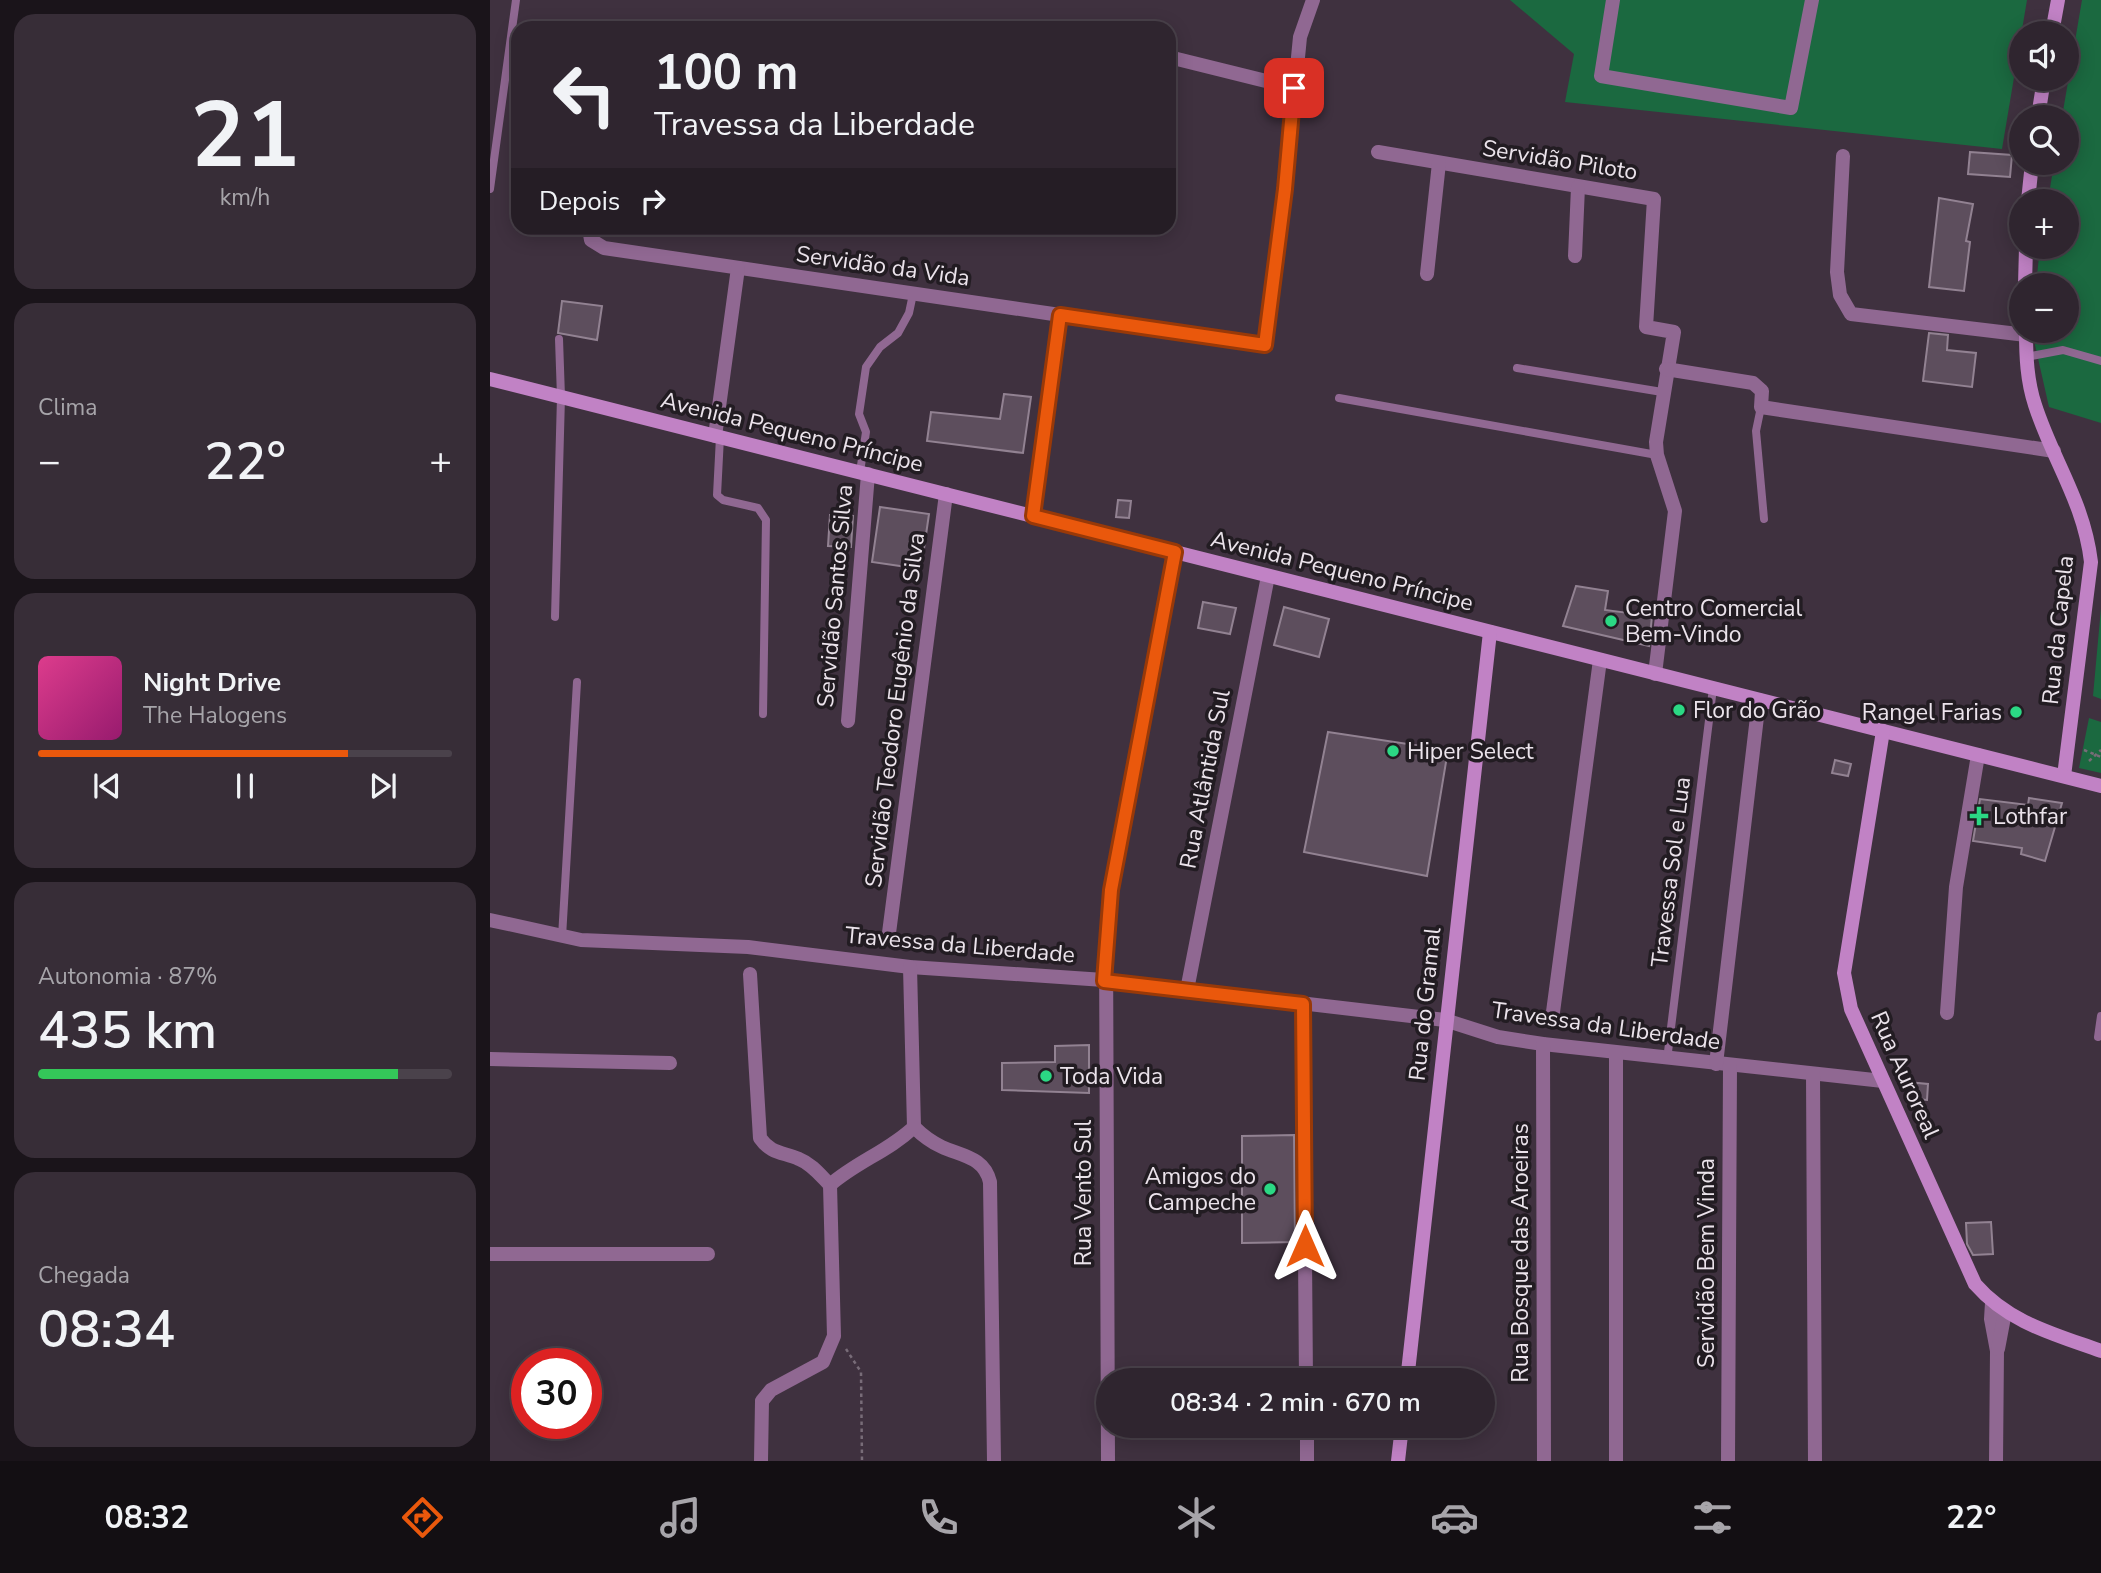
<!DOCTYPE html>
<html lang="pt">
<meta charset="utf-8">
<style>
body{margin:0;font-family:"Nunito Sans",sans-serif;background:#372d37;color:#f1f3f6;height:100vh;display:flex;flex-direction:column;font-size:26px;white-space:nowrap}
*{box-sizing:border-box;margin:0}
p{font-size:23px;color:#a7a5aa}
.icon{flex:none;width:38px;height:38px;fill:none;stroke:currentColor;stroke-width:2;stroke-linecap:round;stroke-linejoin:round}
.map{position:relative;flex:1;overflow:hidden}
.side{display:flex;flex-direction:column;gap:14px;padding:14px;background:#1a141a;width:490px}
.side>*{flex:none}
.banner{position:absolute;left:21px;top:21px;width:665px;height:214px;border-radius:21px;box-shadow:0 4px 18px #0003,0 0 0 2px #4a424b;background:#2f252f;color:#f1f3f6;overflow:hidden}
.controls{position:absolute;left:1519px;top:21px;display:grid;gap:14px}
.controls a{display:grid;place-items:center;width:70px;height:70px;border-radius:50%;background:#2f252f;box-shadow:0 4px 18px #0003,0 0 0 2px #4a424b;font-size:35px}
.speed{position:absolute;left:21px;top:1348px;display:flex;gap:14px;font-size:35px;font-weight:700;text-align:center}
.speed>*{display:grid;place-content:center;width:91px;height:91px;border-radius:50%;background:#2f252f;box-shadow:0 4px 18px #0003,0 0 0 2px #4a424b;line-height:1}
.speed .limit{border:10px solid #d22;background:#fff;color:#111}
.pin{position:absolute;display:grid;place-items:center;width:60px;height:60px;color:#fff;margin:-30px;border-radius:14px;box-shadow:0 4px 10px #0006}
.me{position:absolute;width:77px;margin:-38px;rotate:0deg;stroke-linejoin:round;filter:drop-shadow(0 0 5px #0008)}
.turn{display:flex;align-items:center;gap:24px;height:147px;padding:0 28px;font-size:32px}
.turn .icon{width:91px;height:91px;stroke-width:2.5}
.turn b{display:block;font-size:49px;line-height:60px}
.then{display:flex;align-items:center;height:66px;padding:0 28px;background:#0003;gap:14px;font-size:26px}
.big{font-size:52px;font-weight:600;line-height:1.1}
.side .card{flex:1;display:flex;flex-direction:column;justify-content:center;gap:10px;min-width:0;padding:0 24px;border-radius:21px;background:#372d37}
.side .dial{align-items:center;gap:0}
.dial b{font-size:91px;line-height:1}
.song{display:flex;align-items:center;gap:21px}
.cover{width:84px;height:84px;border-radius:10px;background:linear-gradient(135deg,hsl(330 70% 55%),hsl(320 70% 35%))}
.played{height:7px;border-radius:4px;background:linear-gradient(90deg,#ea580c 75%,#4a424b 75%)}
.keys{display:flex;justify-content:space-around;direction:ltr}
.heat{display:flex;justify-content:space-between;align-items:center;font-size:38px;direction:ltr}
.charge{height:10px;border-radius:5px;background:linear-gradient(90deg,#34c759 87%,#4a424b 0)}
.trip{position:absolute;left:606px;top:1368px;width:399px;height:70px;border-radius:35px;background:#2f252f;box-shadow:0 4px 18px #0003,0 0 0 2px #4a424b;font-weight:600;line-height:70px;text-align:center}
.dock{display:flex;height:112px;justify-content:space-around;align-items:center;background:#130f13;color:#a7a5aa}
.dock .icon{width:49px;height:49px}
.dock .active{color:#ea580c}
.dock b{font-size:32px;color:#f1f3f6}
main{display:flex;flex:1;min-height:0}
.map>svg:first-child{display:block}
</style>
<main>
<section class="side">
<div class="card dial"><b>21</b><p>km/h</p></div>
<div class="card"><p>Clima</p>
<div class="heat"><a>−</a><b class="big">22°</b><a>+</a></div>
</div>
<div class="card">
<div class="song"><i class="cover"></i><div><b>Night Drive</b><p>The Halogens</p></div></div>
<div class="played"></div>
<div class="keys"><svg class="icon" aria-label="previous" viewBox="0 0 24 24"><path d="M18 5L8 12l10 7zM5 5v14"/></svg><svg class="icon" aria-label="pause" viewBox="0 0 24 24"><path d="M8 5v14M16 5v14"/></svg><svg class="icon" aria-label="next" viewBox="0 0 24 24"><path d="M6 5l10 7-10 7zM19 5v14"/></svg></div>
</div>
<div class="card"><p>Autonomia · 87%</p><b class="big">435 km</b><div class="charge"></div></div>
<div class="card"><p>Chegada</p><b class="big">08:34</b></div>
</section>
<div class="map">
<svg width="1611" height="1461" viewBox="0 0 1611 1461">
<rect width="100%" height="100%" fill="#3f313f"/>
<g fill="#1b6940">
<polygon points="1020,0 1537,0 1512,149 1075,102 1084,54"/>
<polygon points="1592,0 1611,0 1611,423 1559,407 1545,345 1545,331 1577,331 1577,285 1546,285 1550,247 1577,247 1577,201 1558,201 1564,163 1577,163 1577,117 1572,117"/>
<polygon points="1611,608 1611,699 1603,696"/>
<polygon points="1599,718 1611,722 1611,773 1589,768"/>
</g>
<g fill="#5d4e5d" stroke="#928292" stroke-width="2">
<polygon points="1480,152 1522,155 1520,177 1478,174"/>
<polygon points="1449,198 1483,204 1476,241 1480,242 1474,291 1439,287"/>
<polygon points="72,301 112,306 107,340 68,333"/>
<polygon points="1439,333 1458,335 1457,350 1486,353 1482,387 1433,381"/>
<polygon points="514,394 541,397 533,453 437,441 441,412 510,419"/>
<polygon points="628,500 641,501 639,518 626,517"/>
<polygon points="390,507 439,514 431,569 382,562"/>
<polygon points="340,515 363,516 361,547 338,546"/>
<polygon points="1086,586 1118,591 1115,610 1162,616 1159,646 1073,626"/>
<polygon points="713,602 746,608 740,634 708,628"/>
<polygon points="794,607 839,619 829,657 784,645"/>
<polygon points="838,732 958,750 937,876 814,852"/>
<polygon points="1345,760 1361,764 1358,776 1342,773"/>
<polygon points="1539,798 1572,803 1555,861 1531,854 1532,848 1483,841 1490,799 1538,805"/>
<polygon points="599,1045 599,1093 512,1090 512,1063 565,1062 565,1046"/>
<polygon points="1417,1082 1438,1084 1437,1100 1416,1098"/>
<polygon points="804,1135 805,1242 752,1243 752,1136"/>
<polygon points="1501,1222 1503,1254 1483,1255 1477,1244 1476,1223"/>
</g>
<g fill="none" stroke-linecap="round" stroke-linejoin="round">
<g stroke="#786c78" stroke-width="2.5" stroke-dasharray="3.5 3.5" stroke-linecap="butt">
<polyline points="1594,750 1611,757"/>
<polyline points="1599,761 1611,750"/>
<polyline points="356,1349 371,1372 372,1461"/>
</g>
<g stroke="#906892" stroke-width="8">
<polyline points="0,189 26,0"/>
<polyline points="1536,357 1573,350 1611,361"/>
<polyline points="1027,368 1172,392"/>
<polyline points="849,398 1167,455"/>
<polyline points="1271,407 1266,431 1274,519"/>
<polyline points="230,437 227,495 233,500 268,508 276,520 273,714"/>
<polyline points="370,472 376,432 369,414 376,367 390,347 408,333 419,313 423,294"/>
<polyline points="65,617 71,397 69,339"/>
<polyline points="72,937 87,682"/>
<polyline points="1608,1037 1611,1016"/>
<polyline points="1177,1060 1223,688"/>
</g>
<g stroke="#906892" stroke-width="14">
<polyline points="1123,0 1111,76 1301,108 1322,0"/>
<polyline points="679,57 804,88"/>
<polyline points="888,152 1164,199 1156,327 1184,332 1166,442 1167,455 1185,511 1165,674"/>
<polyline points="1353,156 1347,272 1350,295 1361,314 1536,335"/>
<polyline points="99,228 101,240 114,248 570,315"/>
<polyline points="1085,256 1088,187"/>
<polyline points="937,274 949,163"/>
<polyline points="1176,369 1263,383 1272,391 1271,407 1564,451"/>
<polyline points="225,436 248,268"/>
<polyline points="543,516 570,315 775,345 795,189 810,37 823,0"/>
<polyline points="358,721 378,474"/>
<polyline points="0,920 91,940 258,947 420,967 614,980 955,1020 1008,1037 1053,1044 1393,1081"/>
<polyline points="399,933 456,494"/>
<path d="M260,974L270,1138C281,1154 293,1152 309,1159C322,1164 331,1176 340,1185"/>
<polyline points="697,990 778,576"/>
<polyline points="813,1004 816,1381"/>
<polyline points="1063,1012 1110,660"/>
<polyline points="1457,1013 1466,887 1488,755"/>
<polyline points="1053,1044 1054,1461"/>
<polyline points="1126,1054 1126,1461"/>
<polyline points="0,1059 180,1063"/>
<polyline points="1226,1064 1269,700"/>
<polyline points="1323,1074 1325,1461"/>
<path d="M424,1127C432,1135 441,1142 452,1147C472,1156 494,1157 500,1182L504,1461"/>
<polyline points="0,1254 218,1254"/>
<polyline points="1502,1303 1501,1319 1507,1351 1506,1461"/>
<polyline points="1508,1349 1515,1312"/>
<polyline points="817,1426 817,1461"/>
<path d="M271,1461L272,1401L281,1390L333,1362L344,1336L340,1185C366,1162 399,1151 424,1127L420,967"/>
<polyline points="618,1461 616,937 628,849 685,552"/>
<polyline points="1238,1461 1240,1066"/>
</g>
<g stroke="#c182c5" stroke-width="14">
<polyline points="1562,33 1568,0"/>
<polyline points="1548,117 1554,79"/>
<polyline points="1538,201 1542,163"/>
<polyline points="1535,285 1536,247"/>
<path d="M1536,331C1536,356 1537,381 1545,405C1563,461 1594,502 1601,562L1574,776"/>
<polyline points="0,379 1611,786"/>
<path d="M1393,731L1354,973L1361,1009L1485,1284C1519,1323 1564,1334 1611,1351"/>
<polyline points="917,1381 1000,632"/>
<polyline points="908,1461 912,1426"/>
</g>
</g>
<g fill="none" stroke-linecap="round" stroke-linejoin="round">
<defs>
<polyline id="route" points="804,88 795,189 775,345 570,315 543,516 685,552 621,890 614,981 813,1004 815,1246"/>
</defs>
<use href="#route" stroke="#983908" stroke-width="18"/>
<use href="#route" stroke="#ea580c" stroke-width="12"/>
</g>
<g fill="#2bd884" stroke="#221c22" stroke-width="2.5">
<circle cx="1121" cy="621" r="7"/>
<circle cx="1189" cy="710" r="7"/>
<circle cx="1526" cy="712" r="7"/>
<circle cx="903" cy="751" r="7"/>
<path d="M1485.5 805.5h7v7h7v7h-7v7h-7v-7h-7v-7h7z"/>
<circle cx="556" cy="1076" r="7"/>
<circle cx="780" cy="1189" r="7"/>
</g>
<g text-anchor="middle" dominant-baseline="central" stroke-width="7" stroke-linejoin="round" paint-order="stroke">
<g font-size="23" fill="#ebe3eb" stroke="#221c22">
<text transform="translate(1070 160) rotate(9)">Servidão Piloto</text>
<text transform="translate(393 266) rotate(8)">Servidão da Vida</text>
<text transform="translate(302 432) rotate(14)">Avenida Pequeno Príncipe</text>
<text transform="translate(852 571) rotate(14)">Avenida Pequeno Príncipe</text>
<text transform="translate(345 596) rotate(-85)">Servidão Santos Silva</text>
<text transform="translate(1568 630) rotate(-84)">Rua da Capela</text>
<text transform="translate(405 710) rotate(-83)">Servidão Teodoro Eugênio da Silva</text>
<text transform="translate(715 779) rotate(-79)">Rua Atlântida Sul</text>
<text transform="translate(1181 872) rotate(-83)">Travessa Sol e Lua</text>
<text transform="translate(470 945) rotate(5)">Travessa da Liberdade</text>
<text transform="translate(935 1004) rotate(-84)">Rua do Gramal</text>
<text transform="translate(1116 1026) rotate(8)">Travessa da Liberdade</text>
<text transform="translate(1415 1075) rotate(66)">Rua Auroreal</text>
<text transform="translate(593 1193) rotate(-90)">Rua Vento Sul</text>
<text transform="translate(1030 1253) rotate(-90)">Rua Bosque das Aroeiras</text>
<text transform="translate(1216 1263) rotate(-90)">Servidão Bem Vinda</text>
</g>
<g font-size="23" fill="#ebe3eb" stroke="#221c22" text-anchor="start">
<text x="1135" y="608">Centro Comercial<tspan x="1135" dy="26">Bem-Vindo</tspan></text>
<text x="1203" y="710">Flor do Grão</text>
<text x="1512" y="712" text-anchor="end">Rangel Farias</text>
<text x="917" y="751">Hiper Select</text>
<text x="1503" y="816">Lothfar</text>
<text x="570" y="1076">Toda Vida</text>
<text x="766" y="1176" text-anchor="end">Amigos do<tspan x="766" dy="26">Campeche</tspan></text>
</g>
</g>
</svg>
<div class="controls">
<a><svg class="icon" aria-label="sound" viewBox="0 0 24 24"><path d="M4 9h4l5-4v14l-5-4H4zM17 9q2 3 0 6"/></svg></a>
<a><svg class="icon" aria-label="search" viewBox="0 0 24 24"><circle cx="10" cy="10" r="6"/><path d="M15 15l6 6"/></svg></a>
<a>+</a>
<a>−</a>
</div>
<div class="speed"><div class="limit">30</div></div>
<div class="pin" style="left:804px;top:88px;background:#d93025"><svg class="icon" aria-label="arrive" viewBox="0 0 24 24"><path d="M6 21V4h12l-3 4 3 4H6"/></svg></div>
<svg class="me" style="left:815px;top:1246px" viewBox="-20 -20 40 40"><path d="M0-17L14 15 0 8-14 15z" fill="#ea580c" stroke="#fff" stroke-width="4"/></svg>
<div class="trip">08:34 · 2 min · 670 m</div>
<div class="banner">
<div class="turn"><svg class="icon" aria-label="left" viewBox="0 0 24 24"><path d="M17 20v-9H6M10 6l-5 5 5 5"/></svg><div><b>100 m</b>Travessa da Liberdade</div></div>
<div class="then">Depois<svg class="icon" aria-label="right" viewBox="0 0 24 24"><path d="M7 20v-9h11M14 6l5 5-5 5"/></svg></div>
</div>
</div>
</main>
<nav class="dock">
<b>08:32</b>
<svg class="icon active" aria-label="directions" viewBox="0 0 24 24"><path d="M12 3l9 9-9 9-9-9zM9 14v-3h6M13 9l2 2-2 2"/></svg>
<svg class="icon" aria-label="music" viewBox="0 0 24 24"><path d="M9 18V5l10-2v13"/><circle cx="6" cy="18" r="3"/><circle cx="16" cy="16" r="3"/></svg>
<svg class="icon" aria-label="phone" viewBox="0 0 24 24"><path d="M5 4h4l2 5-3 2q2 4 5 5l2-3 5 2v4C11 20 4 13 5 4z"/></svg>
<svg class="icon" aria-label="climate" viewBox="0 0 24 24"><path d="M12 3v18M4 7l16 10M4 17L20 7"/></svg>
<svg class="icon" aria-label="car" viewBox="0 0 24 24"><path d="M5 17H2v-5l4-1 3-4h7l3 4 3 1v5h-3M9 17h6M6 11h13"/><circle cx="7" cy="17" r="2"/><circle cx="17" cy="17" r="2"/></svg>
<svg class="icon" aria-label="filters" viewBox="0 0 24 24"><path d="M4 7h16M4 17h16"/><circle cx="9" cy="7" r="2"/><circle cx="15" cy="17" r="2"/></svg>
<b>22°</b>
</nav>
